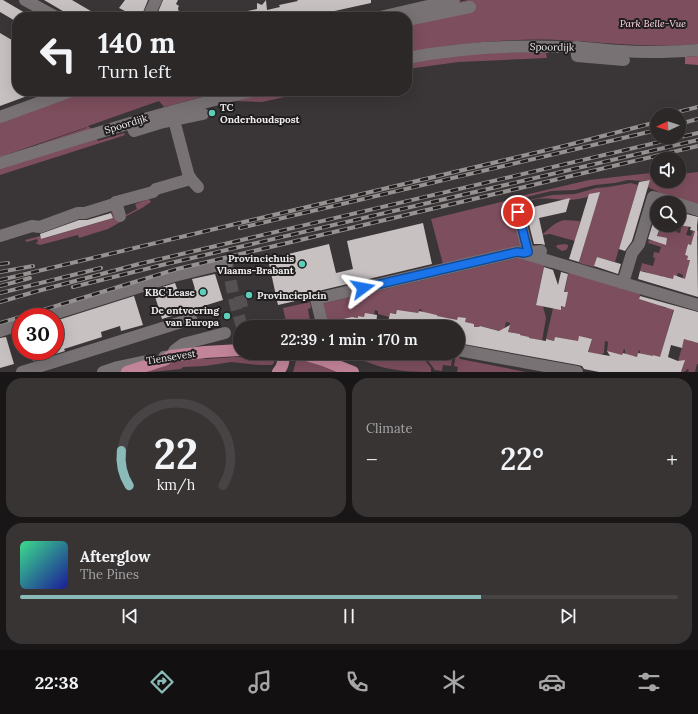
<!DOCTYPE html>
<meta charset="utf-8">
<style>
body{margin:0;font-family:Lora,serif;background:#383434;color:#f1f3f6;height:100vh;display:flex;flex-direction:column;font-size:15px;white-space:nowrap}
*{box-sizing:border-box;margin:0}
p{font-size:13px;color:#a6a6a8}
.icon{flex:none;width:22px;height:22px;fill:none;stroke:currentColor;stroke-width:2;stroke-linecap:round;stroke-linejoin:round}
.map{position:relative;height:372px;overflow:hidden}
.panel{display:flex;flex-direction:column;gap:6px;padding:6px;background:#181616;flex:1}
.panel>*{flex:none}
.top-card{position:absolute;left:12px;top:12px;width:400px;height:84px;border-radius:16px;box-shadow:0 4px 16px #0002,0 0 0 1px #484445;background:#2c2828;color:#f1f3f6;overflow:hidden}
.needle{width:26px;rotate:266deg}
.tools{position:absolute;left:650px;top:108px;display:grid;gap:8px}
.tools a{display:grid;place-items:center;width:36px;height:36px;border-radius:50%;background:#2c2828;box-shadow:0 4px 16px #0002,0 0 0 1px #484445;font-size:20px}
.speed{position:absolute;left:12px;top:308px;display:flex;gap:8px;font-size:20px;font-weight:700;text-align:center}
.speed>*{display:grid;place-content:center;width:52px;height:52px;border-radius:50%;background:#2c2828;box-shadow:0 4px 16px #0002,0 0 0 1px #484445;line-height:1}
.speed .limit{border:6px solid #d22;background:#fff;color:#111}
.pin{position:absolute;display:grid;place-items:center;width:34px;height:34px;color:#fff;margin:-17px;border:2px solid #fff;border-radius:50%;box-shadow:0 1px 4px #0007}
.me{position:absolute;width:44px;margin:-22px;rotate:77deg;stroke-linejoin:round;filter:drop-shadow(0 0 3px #0008)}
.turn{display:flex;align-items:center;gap:14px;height:84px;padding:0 20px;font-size:18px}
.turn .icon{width:52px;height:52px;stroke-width:2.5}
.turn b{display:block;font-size:28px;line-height:34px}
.big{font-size:30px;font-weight:600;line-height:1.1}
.panel .widget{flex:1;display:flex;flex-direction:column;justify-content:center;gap:6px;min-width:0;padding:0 14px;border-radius:16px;background:#383434}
.panel .dial{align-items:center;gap:0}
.dial svg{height:104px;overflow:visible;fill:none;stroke:#484445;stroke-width:7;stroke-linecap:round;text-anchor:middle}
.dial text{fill:#f1f3f6;stroke:none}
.song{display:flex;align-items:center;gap:12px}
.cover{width:48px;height:48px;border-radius:6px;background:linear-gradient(135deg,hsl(150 70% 55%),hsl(240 70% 35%))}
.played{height:4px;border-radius:2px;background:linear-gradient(90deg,#8bbbb9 70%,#484445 70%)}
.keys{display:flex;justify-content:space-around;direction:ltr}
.heat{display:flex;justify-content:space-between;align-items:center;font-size:22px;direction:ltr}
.panel .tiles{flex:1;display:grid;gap:6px;grid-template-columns:1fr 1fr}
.widget:last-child{grid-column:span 2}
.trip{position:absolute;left:233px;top:320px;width:232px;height:40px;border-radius:20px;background:#2c2828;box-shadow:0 4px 16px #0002,0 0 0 1px #484445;font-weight:600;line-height:40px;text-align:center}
.tab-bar{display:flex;height:64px;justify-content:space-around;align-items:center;background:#121010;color:#a6a6a8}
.tab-bar .icon{width:28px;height:28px}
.tab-bar .current{color:#8bbbb9}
.tab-bar b{font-size:18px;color:#f1f3f6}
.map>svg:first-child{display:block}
</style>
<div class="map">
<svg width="698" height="372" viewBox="0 0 698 372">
<rect width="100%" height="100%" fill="#3a3536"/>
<g fill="#7d4e5d">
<path d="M468,0H698V44C651,49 605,42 558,40C508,38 457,44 407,52V17H392Z"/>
<polygon points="547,52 546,53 547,58 459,62 407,69 407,63 429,59 481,53"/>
<polygon points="81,91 228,91 198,98 164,107 159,101 88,126 92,129 37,146 37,145 86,128 87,127 0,157 0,121"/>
<polygon points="280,91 312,91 262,102 234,101"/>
<polygon points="124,133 125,135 116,138 0,175 0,168 97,139 98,141"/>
<polygon points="698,172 698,205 674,200 648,187 650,180 642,181 628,180 615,183 595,185 575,190 551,191 523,198 517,201 516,198 514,212 522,246 443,264 431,219 501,202 516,197 589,180 650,173 653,178 657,177 657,181 679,181 679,174"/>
<path d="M631,183L638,185L615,262L597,257L594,267L579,263L599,194C590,196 581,199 571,200C560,201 530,193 525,207L524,204L529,200L552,195L575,194L596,188L608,187Z"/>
<polygon points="149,199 151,202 142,208 123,218 124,220 108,229 79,238 78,235 40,245 35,243 38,242 37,239 27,242 25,240 40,236 42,239 113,218 111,210 114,209 118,219 137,209 135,204"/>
<path d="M564,220L580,221L575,241L550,234L543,235V234C550,228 555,222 564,220Z"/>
<polygon points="682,224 689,226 686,235 691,236 693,229 698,231 698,236 695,235 691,245 688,244 687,248 688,249 685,255 688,256 687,260 690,260 688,267 689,282 682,279 683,275 678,273 677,276 673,280 666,277 666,279 661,278 662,276 661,275 660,277 645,272 645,271 644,271 644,272 640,271 642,263 653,266 655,258 653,257 654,252 659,253 661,247 648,243 649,240 656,241 661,225 678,225 676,232 680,233"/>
<polygon points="565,244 568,245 568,247 566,250 562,251 556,247 557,245"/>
<polygon points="522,257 552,265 551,268 544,266 536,304 543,306 546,318 542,341 529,338 529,337 520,335 520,334 508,332 510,323 506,322 504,330 500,331 480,326 478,331 436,321 437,315 433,314 421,318 422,310 419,309 418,315 390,313 389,317 378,314 378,311 375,310 374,315 364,317 358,316 358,318 352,317 326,322 321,304"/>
<polygon points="569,270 641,291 639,299 660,305 660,306 666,308 674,308 656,372 657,356 653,355 653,356 640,358 641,354 640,353 640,351 639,350 637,357 633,356 632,362 625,360 626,354 625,353 625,350 624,349 622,356 607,351 608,342 605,341 604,353 602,354 597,354 596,356 588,354 592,339 587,338 584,355 579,338 574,357 570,349 571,340 555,337 554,341 546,339 553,308 561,309"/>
<polygon points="310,302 311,308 308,309 310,321 317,320 319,327 287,327 283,308"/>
<polygon points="688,326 690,341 698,343 698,364 697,364 695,372 688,372 689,370 687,369 686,371 685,371 684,372 681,372 684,363 678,361"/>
<path d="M343,353H387L424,359L431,368V372C413,372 395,371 378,366C366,362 355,357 343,353Z"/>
<path d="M403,353H427L432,354C438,352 445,353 451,354V353H453L451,366L443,365L442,371L435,370L425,357Z"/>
<polygon points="456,353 463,354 459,356 460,359 526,372 457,372 458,367 454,366"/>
<polygon points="234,357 271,358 274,360 274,363 272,365 259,365 231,362 205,366 183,367 181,369 151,372 132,372 180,361 199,358 206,359"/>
<polygon points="297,357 340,372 293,372"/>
</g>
<polygon fill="#94586b" points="698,56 698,65 685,64 685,57"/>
<g fill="#c7c1c2">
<polygon points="0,0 3,0 32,17 17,17 17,22 0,12"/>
<polygon points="44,0 72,0 101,17 73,17"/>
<polygon points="125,0 148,0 141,17 125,17 127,12 119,8"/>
<polygon points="163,0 178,0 176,4 179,6 178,8 179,13 177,17 156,17"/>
<polygon points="266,0 267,10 280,7 279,5 298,1 297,0 371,0 371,3 330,12 330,13 313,17 233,17 233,14 257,9 257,3 262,5"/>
<polygon points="0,33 17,43 17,91 38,92 0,106"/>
<polygon points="650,180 632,241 625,251 619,249 639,182"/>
<polygon points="600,192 579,262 569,259 589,194"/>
<polygon points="570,198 566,212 539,218 545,245 541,244 534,244 525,209"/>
<polygon points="657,210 657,225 661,225 657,236 667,238 666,245 648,239"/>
<polygon points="679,212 698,217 697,226 698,297 638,279 640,271 673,279 674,275 685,279 690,260 687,260 688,256 685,255 688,244 691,245 695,231 690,230 691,227 679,225"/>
<polygon points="111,213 113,218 41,239 40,234 79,220 87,220"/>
<polygon points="423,223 432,264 314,292 310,295 303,297 304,299 278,305 268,259 329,244 336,273 353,269 347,241"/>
<polygon points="597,257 621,264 618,274 594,266"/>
<polygon points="544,267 553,270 558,285 561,272 568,274 564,292 568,292 565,307 561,306 561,310 536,305"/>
<polygon points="215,274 223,300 162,319 153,290 175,283 179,294 195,289 192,279"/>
<polygon points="134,296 143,325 121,331 120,326 101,332 102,337 64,349 65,351 33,361 30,351 55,351 55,321"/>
<polygon points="640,296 698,312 698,343 684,339 682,348 671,345 668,357 678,361 685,360 681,372 599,372 584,369 582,366 578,365 458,343 458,327 387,327 390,313 396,314 397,310 418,313 419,311 437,315 437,316 457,320 458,317 466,318 465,322 474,324 474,327 479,327 480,326 499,331 510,325 508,332 520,334 520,335 529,337 529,338 546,341 546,339 554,341 555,337 578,341 579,336 592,339 588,352 610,356 607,351 622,355 623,353 637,357 638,353 653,356 653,355 660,357 674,310 639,299"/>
<polygon points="365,313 377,315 376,327 353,325 330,326 329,322 352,317 358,318 358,316 364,317"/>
<polygon points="6,337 14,364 0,368 0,338"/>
</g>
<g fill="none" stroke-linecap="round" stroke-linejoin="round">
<g stroke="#555051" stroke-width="12" stroke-dasharray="12 6" stroke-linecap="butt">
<polyline points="227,263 235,303 242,327"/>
<polyline points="235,303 249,300"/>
</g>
<g stroke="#787274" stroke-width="12">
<polyline points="25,0 56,17"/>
<polyline points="148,17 156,0"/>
<polyline points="380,17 454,0"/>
<polyline points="407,20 470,7"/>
<polyline points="577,47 577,56 624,60"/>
<path d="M407,58C459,48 512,45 564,47C584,47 603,50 622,51C647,53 673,52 698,50"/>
<polyline points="0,117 71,91"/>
<polyline points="174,120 189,177 198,187"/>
<polyline points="131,123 134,131 160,123 203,114"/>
<path d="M0,163C84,137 167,110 253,91"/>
<polyline points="116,202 120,216"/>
<polyline points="679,204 698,210"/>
<polyline points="518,212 528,252"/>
<polyline points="0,236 32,226 40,227 78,213 85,213 114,204 116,202 153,192 156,189 187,180 190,177"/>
<polyline points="526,254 623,283 632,253 639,244 653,197 675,203"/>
<polyline points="623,283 698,305"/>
<polyline points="44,317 174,276 227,263"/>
<polyline points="323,327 316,299 517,252 523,253 541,251"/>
<polyline points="0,331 21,324"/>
<polyline points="458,350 577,372"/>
<polyline points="164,357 171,356 175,350 183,344 225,333"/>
<polyline points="22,372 191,319"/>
<polyline points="103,372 118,367 146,361"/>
</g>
<g stroke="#c28498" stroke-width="12">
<polyline points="300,353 323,360 353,372"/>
<polyline points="127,372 164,360 171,356 205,352 240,350"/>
<path d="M278,372C283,366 285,360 282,353"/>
</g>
<defs>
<g id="rail">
<polyline points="666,115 698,107"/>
<polyline points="679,124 698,119"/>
<polyline points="240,228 657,130"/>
<polyline points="0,264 8,263"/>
<polyline points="0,272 33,266"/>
<polyline points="0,280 564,146 657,122"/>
<polyline points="0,286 30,278"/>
<polyline points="73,287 162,265 698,140"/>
<polyline points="0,293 101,268"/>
<polyline points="0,302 34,292 139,264 698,133"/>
<polyline points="0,323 177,269 698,146"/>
</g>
</defs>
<use href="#rail" stroke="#969292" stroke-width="4"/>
<use href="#rail" stroke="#201d1e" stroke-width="2.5" stroke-dasharray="8" stroke-linecap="butt"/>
</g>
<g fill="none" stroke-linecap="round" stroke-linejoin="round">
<defs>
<polyline id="route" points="363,288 517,252 524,253 528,252 518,212"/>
</defs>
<use href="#route" stroke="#114b97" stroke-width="10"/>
<use href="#route" stroke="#1a73e8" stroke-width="7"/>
</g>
<g fill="#5cceba" stroke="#201d1e" stroke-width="1.5">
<circle cx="212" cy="113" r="4"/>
<circle cx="302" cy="264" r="4"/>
<circle cx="203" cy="292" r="4"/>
<circle cx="249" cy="295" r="4"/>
<circle cx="227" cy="316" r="4"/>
</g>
<g text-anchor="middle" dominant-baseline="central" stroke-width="4" stroke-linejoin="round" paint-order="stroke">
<g font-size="10" font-style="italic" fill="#fed8e2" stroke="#201d1e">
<text x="653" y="23">Park Belle-Vue</text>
</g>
<g font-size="10" fill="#eeebeb" stroke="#201d1e">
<text transform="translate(552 47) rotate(1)">Spoordijk</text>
<text transform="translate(126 124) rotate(-17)">Spoordijk</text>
<text transform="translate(171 357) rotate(-9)">Tiensevest</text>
</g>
<g font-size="10" font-weight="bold" fill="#eeebeb" stroke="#201d1e" text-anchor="end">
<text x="220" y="107" text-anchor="start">TC<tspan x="220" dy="12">Onderhoudspost</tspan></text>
<text x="294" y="258">Provinciehuis<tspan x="294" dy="12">Vlaams-Brabant</tspan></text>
<text x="195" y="292">KBC Lease</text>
<text x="257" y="295" text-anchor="start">Provincieplein</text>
<text x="219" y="310">De ontvoering<tspan x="219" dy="12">van Europa</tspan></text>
</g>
</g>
</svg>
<div class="tools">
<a><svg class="needle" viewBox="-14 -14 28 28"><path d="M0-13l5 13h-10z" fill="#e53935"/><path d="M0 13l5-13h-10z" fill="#a6a6a8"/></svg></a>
<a><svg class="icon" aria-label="sound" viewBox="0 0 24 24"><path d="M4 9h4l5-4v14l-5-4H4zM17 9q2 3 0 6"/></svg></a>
<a><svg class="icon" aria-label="search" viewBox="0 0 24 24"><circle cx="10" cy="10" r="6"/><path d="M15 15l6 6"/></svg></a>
</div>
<div class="speed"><div class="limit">30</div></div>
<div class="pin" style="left:518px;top:212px;background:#d93025"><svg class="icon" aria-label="arrive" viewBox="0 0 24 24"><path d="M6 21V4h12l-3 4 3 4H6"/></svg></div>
<svg class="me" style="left:363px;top:288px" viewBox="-20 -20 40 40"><path d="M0-17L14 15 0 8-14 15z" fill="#1a73e8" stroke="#fff" stroke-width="4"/></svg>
<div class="trip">22:39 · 1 min · 170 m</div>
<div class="top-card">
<div class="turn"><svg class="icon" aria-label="left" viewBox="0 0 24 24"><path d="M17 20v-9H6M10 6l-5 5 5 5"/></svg><div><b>140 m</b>Turn left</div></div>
</div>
</div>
<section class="panel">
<div class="tiles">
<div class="widget dial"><svg viewBox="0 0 100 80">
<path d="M14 69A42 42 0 1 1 86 69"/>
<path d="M14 69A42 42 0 0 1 8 42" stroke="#8bbbb9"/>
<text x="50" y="56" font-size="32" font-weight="700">22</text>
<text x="50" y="72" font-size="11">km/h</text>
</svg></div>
<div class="widget"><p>Climate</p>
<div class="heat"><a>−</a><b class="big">22°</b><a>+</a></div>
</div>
<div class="widget">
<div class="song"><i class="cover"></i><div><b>Afterglow</b><p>The Pines</p></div></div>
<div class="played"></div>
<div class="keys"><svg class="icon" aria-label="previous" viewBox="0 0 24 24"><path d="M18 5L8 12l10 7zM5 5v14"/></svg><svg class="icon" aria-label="pause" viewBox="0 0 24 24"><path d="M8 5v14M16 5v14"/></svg><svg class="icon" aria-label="next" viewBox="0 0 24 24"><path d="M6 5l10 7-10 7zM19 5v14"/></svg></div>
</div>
</div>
</section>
<nav class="tab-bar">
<b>22:38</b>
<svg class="icon current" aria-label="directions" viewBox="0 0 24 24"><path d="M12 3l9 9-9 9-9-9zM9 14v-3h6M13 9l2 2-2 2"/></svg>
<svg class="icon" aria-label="music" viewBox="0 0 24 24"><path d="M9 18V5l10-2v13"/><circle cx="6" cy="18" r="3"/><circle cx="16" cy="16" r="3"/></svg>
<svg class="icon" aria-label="phone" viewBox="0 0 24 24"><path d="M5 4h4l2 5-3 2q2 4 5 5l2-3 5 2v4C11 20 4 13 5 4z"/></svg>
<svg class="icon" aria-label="climate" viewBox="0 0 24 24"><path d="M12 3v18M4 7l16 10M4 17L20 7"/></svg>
<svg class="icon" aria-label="car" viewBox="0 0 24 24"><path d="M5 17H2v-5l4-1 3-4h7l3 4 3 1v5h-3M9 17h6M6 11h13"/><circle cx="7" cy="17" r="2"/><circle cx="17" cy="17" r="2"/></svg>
<svg class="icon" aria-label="filters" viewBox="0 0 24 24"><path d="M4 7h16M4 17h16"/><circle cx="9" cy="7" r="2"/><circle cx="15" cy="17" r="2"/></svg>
</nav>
